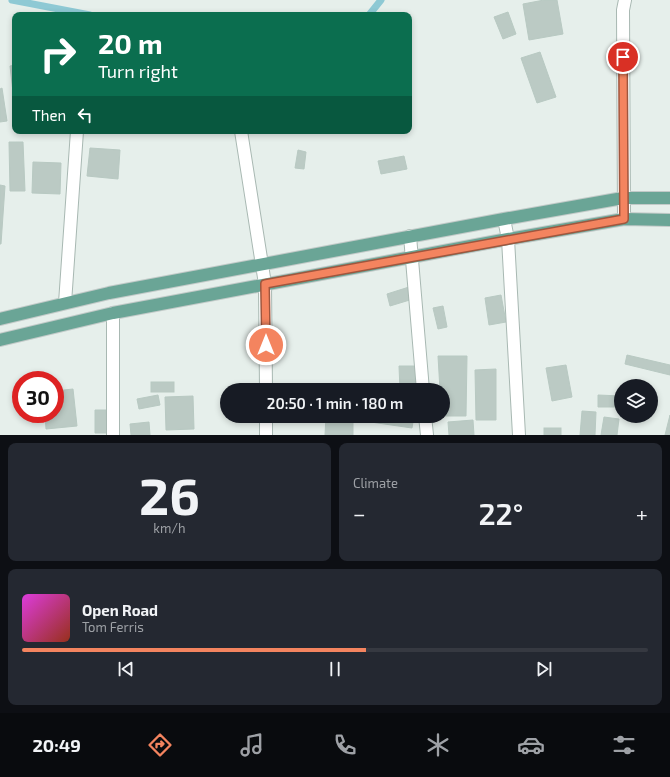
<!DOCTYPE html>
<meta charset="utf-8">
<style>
body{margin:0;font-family:"Exo 2",sans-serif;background:#242831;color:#f1f3f6;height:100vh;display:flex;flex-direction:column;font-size:15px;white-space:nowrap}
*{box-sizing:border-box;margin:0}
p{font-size:13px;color:#9ea1a6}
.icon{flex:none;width:22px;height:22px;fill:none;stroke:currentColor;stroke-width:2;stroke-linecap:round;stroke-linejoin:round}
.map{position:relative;height:435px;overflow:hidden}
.panel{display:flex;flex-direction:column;gap:8px;padding:8px;background:#0d0f14;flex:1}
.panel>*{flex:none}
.guide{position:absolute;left:12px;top:12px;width:400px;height:122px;border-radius:8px;box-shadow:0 2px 6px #0003;background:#0b6e4f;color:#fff;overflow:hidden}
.controls{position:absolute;left:614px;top:379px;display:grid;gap:8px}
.controls a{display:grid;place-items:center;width:44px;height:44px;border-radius:50%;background:#171b24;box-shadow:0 2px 6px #0003;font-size:20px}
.speed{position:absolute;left:12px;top:371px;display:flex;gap:8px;font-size:20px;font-weight:700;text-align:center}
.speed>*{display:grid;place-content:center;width:52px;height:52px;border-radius:50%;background:#171b24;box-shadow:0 2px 6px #0003;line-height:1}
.speed .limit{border:6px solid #d22;background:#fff;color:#111}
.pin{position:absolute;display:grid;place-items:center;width:34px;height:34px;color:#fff;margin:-17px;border:2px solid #fff;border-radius:50%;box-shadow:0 1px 4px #0007}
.me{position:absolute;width:44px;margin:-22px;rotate:0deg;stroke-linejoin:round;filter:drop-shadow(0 0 3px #0008)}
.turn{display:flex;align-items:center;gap:14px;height:84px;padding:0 20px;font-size:18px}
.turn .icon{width:52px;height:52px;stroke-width:2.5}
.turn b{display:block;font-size:28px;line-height:34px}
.then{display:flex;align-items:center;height:38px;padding:0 20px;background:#0003;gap:8px;font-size:15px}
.big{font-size:30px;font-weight:600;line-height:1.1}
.panel .widget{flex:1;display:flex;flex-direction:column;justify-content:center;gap:6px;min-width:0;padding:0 14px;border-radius:8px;background:#242831}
.panel .dial{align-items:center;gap:0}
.dial b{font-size:52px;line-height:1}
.song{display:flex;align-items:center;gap:12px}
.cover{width:48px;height:48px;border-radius:6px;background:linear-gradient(135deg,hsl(300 70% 55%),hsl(10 70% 35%))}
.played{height:4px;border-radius:2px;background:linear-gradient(90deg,#f4845f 55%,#363941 55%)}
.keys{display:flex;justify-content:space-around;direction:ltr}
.heat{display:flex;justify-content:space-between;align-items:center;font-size:22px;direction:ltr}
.panel .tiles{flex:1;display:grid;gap:8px;grid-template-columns:1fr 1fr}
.widget:last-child{grid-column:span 2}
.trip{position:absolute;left:220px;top:383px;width:230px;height:40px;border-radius:20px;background:#171b24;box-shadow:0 2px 6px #0003;font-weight:600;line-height:40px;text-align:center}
.tabs{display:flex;height:64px;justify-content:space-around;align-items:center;background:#090b0e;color:#9ea1a6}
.tabs .icon{width:28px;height:28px}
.tabs .on{color:#f4845f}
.tabs b{font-size:18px;color:#f1f3f6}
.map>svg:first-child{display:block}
</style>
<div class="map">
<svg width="670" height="435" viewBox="0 0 670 435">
<rect width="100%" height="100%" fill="#e6efeb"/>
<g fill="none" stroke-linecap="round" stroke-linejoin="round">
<g stroke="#8ec9d4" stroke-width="7">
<polyline points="12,0 90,15"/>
<polyline points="369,15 381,0"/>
</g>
</g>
<g fill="#bbcac4" stroke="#b8c9c2">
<polygon points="544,0 557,0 563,34 529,40 523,4"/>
<polygon points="508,12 516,34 503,39 494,17"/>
<polygon points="540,52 556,97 537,103 521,58"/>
<polygon points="15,65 15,91 13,92 10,66"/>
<polygon points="2,88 7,121 0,122 0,89"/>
<polygon points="9,142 23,142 25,191 10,191"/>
<polygon points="90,148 120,150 118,179 87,176"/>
<polygon points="298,150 306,152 304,169 295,168"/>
<polygon points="404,156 407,169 381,174 378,161"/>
<polygon points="33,162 61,163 60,194 32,193"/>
<polygon points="0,185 5,186 1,244 0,244"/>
<polygon points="409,287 413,299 390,306 387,294"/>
<polygon points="501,295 506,322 489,325 485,298"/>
<polygon points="443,306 447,327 438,329 433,308"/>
<polygon points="627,355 670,365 670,375 625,364"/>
<polygon points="438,356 467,356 466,416 443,416 443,390 440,390"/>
<polygon points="566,365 572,397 552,401 546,368"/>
<polygon points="399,366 417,366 418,390 400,390"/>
<polygon points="496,369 496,420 476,420 475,370"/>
<rect x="151" y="382" width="23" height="10"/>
<polygon points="73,389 77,426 46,429 45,414 55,414 55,391"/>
<polygon points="158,395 160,405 139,409 137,399"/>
<polygon points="598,395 621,396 621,407 598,407"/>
<polygon points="193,396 194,429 166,430 165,397"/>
<polygon points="95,410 106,410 107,433 95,433"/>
<polygon points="582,411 596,412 595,435 580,435"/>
<polygon points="670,415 670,435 665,435"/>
<polygon points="326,416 353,416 353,435 325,435"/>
<polygon points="358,416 414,416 412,428 357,420"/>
<polygon points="604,417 619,419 617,435 601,435"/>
<polygon points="473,420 474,435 449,435 448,422"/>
<polygon points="149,422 150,435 131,435 130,424"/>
<rect x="544" y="428" width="17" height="7"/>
</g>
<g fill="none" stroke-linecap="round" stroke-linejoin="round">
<defs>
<g id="minor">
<polyline points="241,131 265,284 266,390"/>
<polyline points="504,219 508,239 519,435"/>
<polyline points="624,219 623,10 625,0"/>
<polyline points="410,236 423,390"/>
<polyline points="65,303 77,131"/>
<polyline points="266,416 266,435"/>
<polyline points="425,416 427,435"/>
<polyline points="113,435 113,313"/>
</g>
<g id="major">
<polyline points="0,319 109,293 504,219 623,198 670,198"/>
<polyline points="0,340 113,313 508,239 624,219 670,220"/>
</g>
</defs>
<use href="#minor" stroke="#a8b8b2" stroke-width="14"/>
<use href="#major" stroke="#c2cac8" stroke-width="14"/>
<use href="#minor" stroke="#fff" stroke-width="12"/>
<use href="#major" stroke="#6aa596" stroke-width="12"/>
</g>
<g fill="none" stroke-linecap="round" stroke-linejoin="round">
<defs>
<polyline id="route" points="266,345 265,284 624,219 623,57"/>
</defs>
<use href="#route" stroke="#9f563e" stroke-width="10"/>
<use href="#route" stroke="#f4845f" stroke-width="7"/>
</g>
</svg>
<div class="controls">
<a><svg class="icon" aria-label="layers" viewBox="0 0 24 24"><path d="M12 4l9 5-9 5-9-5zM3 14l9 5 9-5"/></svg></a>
</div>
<div class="speed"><div class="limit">30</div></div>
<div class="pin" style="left:623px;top:57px;background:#d93025"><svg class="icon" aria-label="arrive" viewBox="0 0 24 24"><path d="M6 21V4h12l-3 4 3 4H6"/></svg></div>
<svg class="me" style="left:266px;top:345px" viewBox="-20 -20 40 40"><circle r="17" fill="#f4845f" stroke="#fff" stroke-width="3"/><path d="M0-11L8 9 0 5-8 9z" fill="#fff"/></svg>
<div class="trip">20:50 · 1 min · 180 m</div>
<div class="guide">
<div class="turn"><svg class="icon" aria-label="right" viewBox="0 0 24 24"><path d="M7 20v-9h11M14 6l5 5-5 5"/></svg><div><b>20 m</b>Turn right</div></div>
<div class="then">Then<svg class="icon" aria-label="left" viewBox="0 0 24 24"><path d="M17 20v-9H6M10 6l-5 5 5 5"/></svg></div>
</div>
</div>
<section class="panel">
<div class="tiles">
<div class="widget dial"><b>26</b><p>km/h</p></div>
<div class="widget"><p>Climate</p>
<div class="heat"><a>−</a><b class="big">22°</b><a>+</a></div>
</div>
<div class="widget">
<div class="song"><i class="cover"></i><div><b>Open Road</b><p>Tom Ferris</p></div></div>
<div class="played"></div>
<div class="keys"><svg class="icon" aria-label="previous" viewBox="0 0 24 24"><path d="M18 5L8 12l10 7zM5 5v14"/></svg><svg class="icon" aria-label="pause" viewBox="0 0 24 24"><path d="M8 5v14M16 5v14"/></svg><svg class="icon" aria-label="next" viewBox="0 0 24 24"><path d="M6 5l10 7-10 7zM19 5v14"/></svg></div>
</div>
</div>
</section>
<nav class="tabs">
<b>20:49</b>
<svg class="icon on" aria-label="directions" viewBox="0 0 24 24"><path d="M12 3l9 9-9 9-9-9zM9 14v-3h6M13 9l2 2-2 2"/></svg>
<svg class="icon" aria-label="music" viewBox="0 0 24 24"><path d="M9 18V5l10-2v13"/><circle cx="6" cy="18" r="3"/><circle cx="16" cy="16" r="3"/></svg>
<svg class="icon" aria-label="phone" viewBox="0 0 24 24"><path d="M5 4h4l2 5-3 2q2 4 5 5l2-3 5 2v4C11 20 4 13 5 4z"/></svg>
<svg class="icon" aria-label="climate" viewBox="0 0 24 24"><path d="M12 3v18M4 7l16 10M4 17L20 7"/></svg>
<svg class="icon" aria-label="car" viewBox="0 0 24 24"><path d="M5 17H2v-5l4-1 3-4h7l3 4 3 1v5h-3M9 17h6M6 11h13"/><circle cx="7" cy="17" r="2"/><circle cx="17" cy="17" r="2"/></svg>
<svg class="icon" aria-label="filters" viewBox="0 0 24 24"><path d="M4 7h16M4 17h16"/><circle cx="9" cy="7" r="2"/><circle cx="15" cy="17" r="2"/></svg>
</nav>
